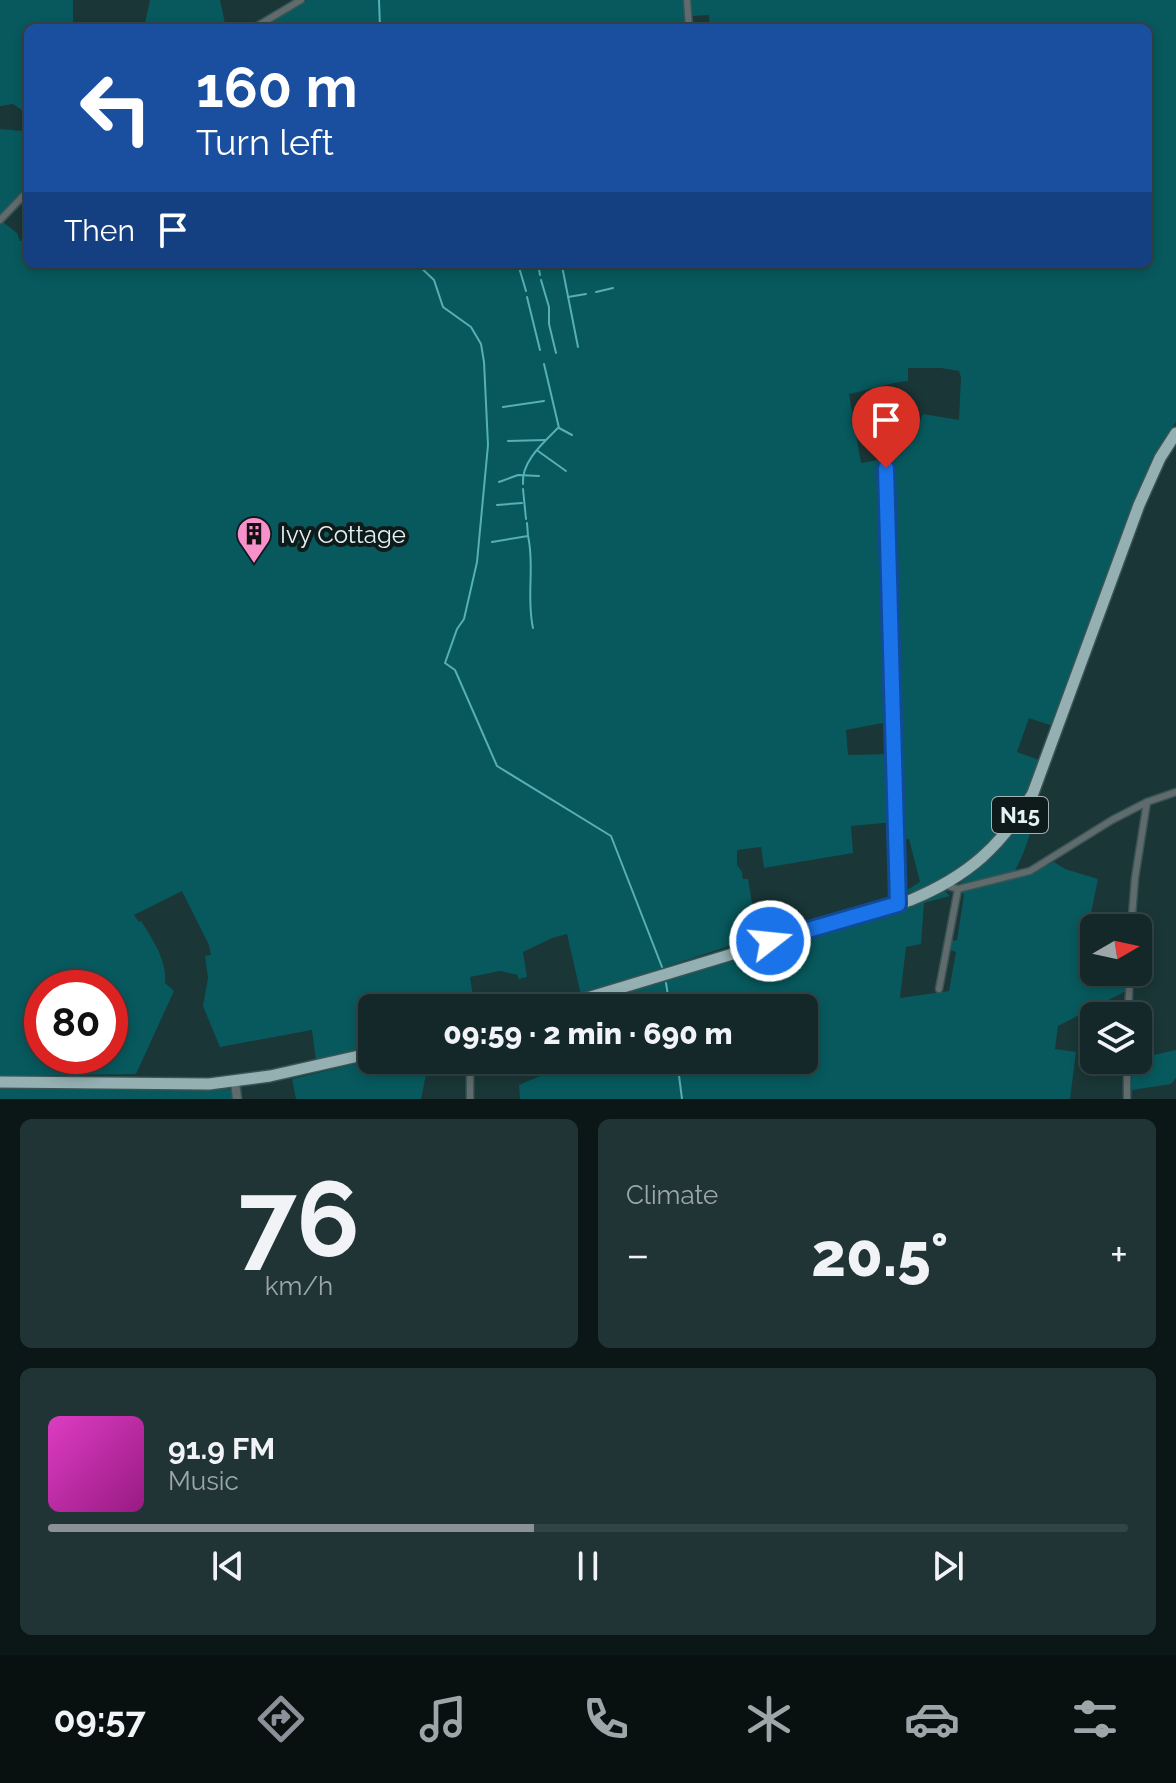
<!DOCTYPE html>
<meta charset="utf-8">
<style>
body{margin:0;font-family:Raleway,sans-serif;background:#213435;color:#f1f3f6;height:100vh;display:flex;flex-direction:column;font-size:30px;white-space:nowrap}
*{box-sizing:border-box;margin:0}
p{font-size:26px;color:#9da6a8}
.icon{flex:none;width:44px;height:44px;fill:none;stroke:currentColor;stroke-width:2;stroke-linecap:round;stroke-linejoin:round}
.map{position:relative;height:1099px;overflow:hidden}
.details{display:flex;flex-direction:column;gap:20px;padding:20px;background:#0b1617;flex:1}
.details>*{flex:none}
.hud{position:absolute;left:24px;top:24px;width:1128px;height:244px;border-radius:12px;box-shadow:0 4px 12px #0003,0 0 0 2px #334446;background:#1a4fa0;color:#fff;overflow:hidden}
.needle{width:52px;rotate:81deg}
.buttons{position:absolute;left:1080px;top:914px;display:grid;gap:16px}
.buttons a{display:grid;place-items:center;width:72px;height:72px;border-radius:12px;background:#142829;box-shadow:0 4px 12px #0003,0 0 0 2px #334446;font-size:40px}
.speed{position:absolute;left:24px;top:970px;display:flex;gap:16px;font-size:40px;font-weight:700;text-align:center}
.speed>*{display:grid;place-content:center;width:104px;height:104px;border-radius:50%;background:#142829;box-shadow:0 4px 12px #0003,0 0 0 2px #334446;line-height:1}
.speed .limit{border:12px solid #d22;background:#fff;color:#111}
.pin{position:absolute;display:grid;place-items:center;width:68px;height:68px;color:#fff;margin:-82px -34px;border-radius:50% 50% 50% 0;rotate:-45deg;box-shadow:0 0 8px #0007}
.pin .icon{rotate:45deg}
.me{position:absolute;width:88px;margin:-44px;rotate:74deg;stroke-linejoin:round;filter:drop-shadow(0 0 6px #0008)}
.turn{display:flex;align-items:center;gap:28px;height:168px;padding:0 40px;font-size:36px}
.turn .icon{width:104px;height:104px;stroke-width:2.5}
.turn b{display:block;font-size:56px;line-height:68px}
.then{display:flex;align-items:center;height:76px;padding:0 40px;background:#0003;gap:16px;font-size:30px}
.big{font-size:60px;font-weight:800;line-height:1.1}
.details .tile{flex:1;display:flex;flex-direction:column;justify-content:center;gap:12px;min-width:0;padding:0 28px;border-radius:12px;background:#213435}
.details .dial{align-items:center;gap:0}
.dial b{font-size:104px;line-height:1}
.song{display:flex;align-items:center;gap:24px}
.cover{width:96px;height:96px;border-radius:12px;background:linear-gradient(135deg,hsl(310 70% 55%),hsl(310 70% 35%))}
.played{height:8px;border-radius:4px;background:linear-gradient(90deg,#8c9099 45%,#334446 45%)}
.keys{display:flex;justify-content:space-around;direction:ltr}
.heat{display:flex;justify-content:space-between;align-items:center;font-size:44px;direction:ltr}
.details .tiles{flex:1;display:grid;gap:20px;grid-template-columns:1fr 1fr}
.tile:last-child{grid-column:span 2}
.trip{position:absolute;left:358px;top:994px;width:460px;height:80px;border-radius:12px;background:#142829;box-shadow:0 4px 12px #0003,0 0 0 2px #334446;font-weight:800;line-height:80px;text-align:center}
.tab-bar{display:flex;height:128px;justify-content:space-around;align-items:center;background:#081010;color:#9da6a8}
.tab-bar .icon{width:56px;height:56px}
.tab-bar .selected{color:#8c9099}
.tab-bar b{font-size:36px;color:#f1f3f6}
.map>svg:first-child{display:block}
</style>
<div class="map">
<svg width="1176" height="1099" viewBox="0 0 1176 1099">
<rect width="100%" height="100%" fill="#1a3637"/>
<g fill="#07595d" fill-rule="evenodd">
<polygon points="0,0 73,0 73,28 28,28 28,119 26,113 13,104 0,106"/>
<polygon points="150,0 220,0 226,28 144,28"/>
<polygon points="307,0 685,0 686,28 260,28"/>
<path d="M690,0H1176V422L1152,459L1136,497L1053,726L1029,718L1017,752L1039,760L1040,765C1018,813 989,854 941,880C930,886 920,892 907,893V890L920,882L909,839L899,840L889,469L896,450L895,442L914,437L923,414L959,420L961,377L959,371L941,368H908V381C887,383 869,390 849,394L861,463L879,460L884,493L893,721L846,730L848,755L893,754L894,822L851,826L853,853L764,868L761,847L737,850V865L742,872L743,879H748L752,903L760,908L767,936L747,940L581,995L567,934L552,938L523,952L527,977L518,979V975L500,971L470,977L475,1008H372V1047L316,1060L312,1030L220,1047L203,1006L208,978L205,956L211,955L209,945L182,891L134,915L139,922L141,921C153,940 167,960 165,983L174,991L136,1074L0,1076V225L3,222L17,233L20,241L28,239V264H1148V28H710L709,15L691,16ZM42,988H110V1056H42Z"/>
<polygon points="0,129 22,131 28,139 28,186 0,216"/>
<path d="M1042,794C1032,821 1029,847 1014,872L963,885L960,883C996,857 1017,831 1042,794Z"/>
<polygon points="1054,862 1065,869 1098,879 1091,913 1131,918 1130,928 1094,928 1094,972 1129,972 1128,990 1058,1026 1055,1049 1076,1052 1070,1099 520,1099 519,1085 578,1060 804,1060 804,1008 584,1006 915,903 935,897 944,890 950,896 924,903 921,944 906,947 900,998 949,991 956,952 950,950 951,941 957,940 964,895 962,892 1022,877"/>
<polygon points="1176,1050 1176,1078 1171,1084 1132,1090 1132,1060"/>
<polygon points="372,1060 429,1060 421,1099 296,1099 292,1079"/>
<polygon points="0,1086 228,1089 233,1090 234,1099 0,1099"/>
</g>
<g fill="none" stroke-linecap="round" stroke-linejoin="round">
<g stroke="#56b0b4" stroke-width="2">
<polyline points="379,0 380,28"/>
<polyline points="417,264 434,280 443,307 471,327 481,344 484,362 488,445 477,562 464,619 457,629 445,663 455,670 497,766 611,836 662,967"/>
<polyline points="518,264 526,291"/>
<polyline points="538,264 540,275"/>
<polyline points="562,266 578,347"/>
<polyline points="541,280 549,307 549,324 556,353"/>
<polyline points="596,292 613,288"/>
<polyline points="527,297 540,350"/>
<polyline points="568,297 586,294"/>
<polyline points="544,364 559,428 572,435"/>
<polyline points="503,407 544,401"/>
<polyline points="508,441 545,440"/>
<polyline points="538,451 566,471"/>
<polyline points="499,482 518,475 539,476"/>
<path d="M523,484C521,462 543,443 558,428"/>
<polyline points="523,489 526,519"/>
<polyline points="497,505 522,503"/>
<path d="M528,536C535,566 526,597 533,628"/>
<polyline points="492,542 528,536 527,523"/>
<polyline points="666,983 670,1008"/>
<polyline points="677,1060 682,1099"/>
</g>
<defs>
<g id="minor">
<polyline points="687,0 689,28"/>
<polyline points="254,28 301,0"/>
<polyline points="0,220 28,191"/>
<polyline points="886,468 898,904"/>
<polyline points="945,885 958,889 1030,871 1112,820 1147,802"/>
<polyline points="1131,928 1135,878 1147,802 1176,792"/>
<polyline points="939,989 958,889"/>
<polyline points="1128,1016 1130,972"/>
<polyline points="470,1060 470,1099"/>
<polyline points="1127,1099 1127,1060"/>
</g>
<polyline id="tertiary" points="235,1082 237,1099"/>
<g id="trunk">
<path d="M554,1008L911,900C968,876 1001,847 1033,793L1139,505L1160,458L1176,433"/>
<polyline points="0,1082 209,1084 270,1076 372,1053"/>
</g>
</defs>
<use href="#minor" stroke="#3a5455" stroke-width="9"/>
<use href="#tertiary" stroke="#3a5455" stroke-width="11"/>
<use href="#trunk" stroke="#3a5455" stroke-width="14"/>
<use href="#minor" stroke="#5f6b6c" stroke-width="6"/>
<use href="#tertiary" stroke="#5f6b6c" stroke-width="8"/>
<use href="#trunk" stroke="#94b0b2" stroke-width="11"/>
</g>
<g fill="none" stroke-linecap="round" stroke-linejoin="round">
<defs>
<polyline id="route" points="770,941 898,904 886,468"/>
</defs>
<use href="#route" stroke="#114b97" stroke-width="20"/>
<use href="#route" stroke="#1a73e8" stroke-width="14"/>
</g>
<defs>
<symbol id="building-pin" viewBox="-11 -11 22 30"><path d="M0 17L-7.5 6A9.5 9.5 0 1 1 7.5 6Z" fill="#f890cb" stroke="#0f1b1b"/><path d="M-4-6H4V6H1V3H-1V6H-4ZM-2.5-4.3h1.7v1.8h-1.7ZM.8-4.3h1.7v1.8H.8ZM-2.5-1h1.7V.8h-1.7ZM.8-1h1.7V.8H.8Z" fill="#111"/></symbol>
</defs>
<g fill-rule="evenodd">
<use href="#building-pin" x="234" y="514" width="40" height="54"/>
</g>
<g text-anchor="middle" dominant-baseline="central" stroke-width="8" stroke-linejoin="round" paint-order="stroke">
<rect fill="#0f1b1b" stroke="#a3b2b3" stroke-width="2" x="992" y="797" width="56" height="36" rx="6"/>
<g font-size="22" font-weight="bold" fill="#e3f3f4">
<text x="1020" y="815">N15</text>
</g>
<g font-size="24" fill="#e3f3f4" stroke="#0f1b1b" text-anchor="start">
<text x="280" y="534">Ivy Cottage</text>
</g>
</g>
</svg>
<div class="buttons">
<a><svg class="needle" viewBox="-14 -14 28 28"><path d="M0-13l5 13h-10z" fill="#e53935"/><path d="M0 13l5-13h-10z" fill="#9da6a8"/></svg></a>
<a><svg class="icon" aria-label="layers" viewBox="0 0 24 24"><path d="M12 4l9 5-9 5-9-5zM3 14l9 5 9-5"/></svg></a>
</div>
<div class="speed"><div class="limit">80</div></div>
<div class="pin" style="left:886px;top:468px;background:#d93025"><svg class="icon" aria-label="arrive" viewBox="0 0 24 24"><path d="M6 21V4h12l-3 4 3 4H6"/></svg></div>
<svg class="me" style="left:770px;top:941px" viewBox="-20 -20 40 40"><circle r="17" fill="#1a73e8" stroke="#fff" stroke-width="3"/><path d="M0-11L8 9 0 5-8 9z" fill="#fff"/></svg>
<div class="trip">09:59 · 2 min · 690 m</div>
<div class="hud">
<div class="turn"><svg class="icon" aria-label="left" viewBox="0 0 24 24"><path d="M17 20v-9H6M10 6l-5 5 5 5"/></svg><div><b>160 m</b>Turn left</div></div>
<div class="then">Then<svg class="icon" aria-label="arrive" viewBox="0 0 24 24"><path d="M6 21V4h12l-3 4 3 4H6"/></svg></div>
</div>
</div>
<section class="details">
<div class="tiles">
<div class="tile dial"><b>76</b><p>km/h</p></div>
<div class="tile"><p>Climate</p>
<div class="heat"><a>−</a><b class="big">20.5°</b><a>+</a></div>
</div>
<div class="tile">
<div class="song"><i class="cover"></i><div><b>91.9 FM</b><p>Music</p></div></div>
<div class="played"></div>
<div class="keys"><svg class="icon" aria-label="previous" viewBox="0 0 24 24"><path d="M18 5L8 12l10 7zM5 5v14"/></svg><svg class="icon" aria-label="pause" viewBox="0 0 24 24"><path d="M8 5v14M16 5v14"/></svg><svg class="icon" aria-label="next" viewBox="0 0 24 24"><path d="M6 5l10 7-10 7zM19 5v14"/></svg></div>
</div>
</div>
</section>
<nav class="tab-bar">
<b>09:57</b>
<svg class="icon selected" aria-label="directions" viewBox="0 0 24 24"><path d="M12 3l9 9-9 9-9-9zM9 14v-3h6M13 9l2 2-2 2"/></svg>
<svg class="icon" aria-label="music" viewBox="0 0 24 24"><path d="M9 18V5l10-2v13"/><circle cx="6" cy="18" r="3"/><circle cx="16" cy="16" r="3"/></svg>
<svg class="icon" aria-label="phone" viewBox="0 0 24 24"><path d="M5 4h4l2 5-3 2q2 4 5 5l2-3 5 2v4C11 20 4 13 5 4z"/></svg>
<svg class="icon" aria-label="climate" viewBox="0 0 24 24"><path d="M12 3v18M4 7l16 10M4 17L20 7"/></svg>
<svg class="icon" aria-label="car" viewBox="0 0 24 24"><path d="M5 17H2v-5l4-1 3-4h7l3 4 3 1v5h-3M9 17h6M6 11h13"/><circle cx="7" cy="17" r="2"/><circle cx="17" cy="17" r="2"/></svg>
<svg class="icon" aria-label="filters" viewBox="0 0 24 24"><path d="M4 7h16M4 17h16"/><circle cx="9" cy="7" r="2"/><circle cx="15" cy="17" r="2"/></svg>
</nav>
